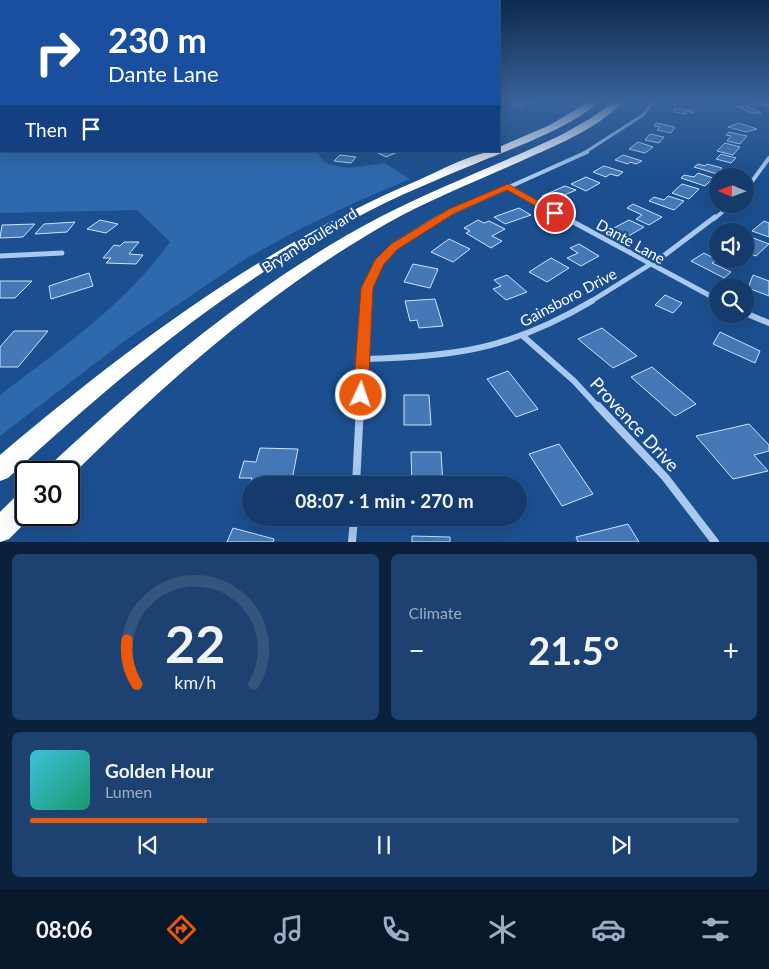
<!DOCTYPE html>
<meta charset="utf-8">
<style>
body{margin:0;font-family:Lato,sans-serif;background:#1d4271;color:#f1f3f6;height:100vh;display:flex;flex-direction:column;font-size:19px;white-space:nowrap}
*{box-sizing:border-box;margin:0}
p{font-size:16px;color:#9dadc1}
.icon{flex:none;width:28px;height:28px;fill:none;stroke:currentColor;stroke-width:2;stroke-linecap:round;stroke-linejoin:round}
.map{position:relative;height:542px;overflow:hidden}
.drawer{display:flex;flex-direction:column;gap:12px;padding:12px;background:#0b203b;flex:1}
.drawer>*{flex:none}
.guide{position:absolute;left:0px;top:0px;width:500px;height:152px;box-shadow:0 5px 20px #0002,0 0 0 1px #33557e;background:#1a4fa0;color:#fff;overflow:hidden}
.needle{width:32px;rotate:271deg}
.controls{position:absolute;left:709px;top:168px;display:grid;gap:10px}
.controls a{display:grid;place-items:center;width:45px;height:45px;border-radius:50%;background:#143b6b;box-shadow:0 5px 20px #0002,0 0 0 1px #33557e;font-size:25px}
.speed{position:absolute;left:15px;top:461px;display:flex;gap:10px;font-size:25px;font-weight:700;text-align:center}
.speed>*{display:grid;place-content:center;width:65px;height:65px;border-radius:50%;background:#143b6b;box-shadow:0 5px 20px #0002,0 0 0 1px #33557e;line-height:1}
.speed .limit{border:2px solid #111;border-radius:8px;background:#fff;color:#111}
.pin{position:absolute;display:grid;place-items:center;width:42px;height:42px;color:#fff;margin:-21px;border:2px solid #fff;border-radius:50%;box-shadow:0 1px 5px #0007}
.me{position:absolute;width:55px;margin:-28px;rotate:3deg;stroke-linejoin:round;filter:drop-shadow(0 0 4px #0008)}
.turn{display:flex;align-items:center;gap:18px;height:105px;padding:0 25px;font-size:22px}
.turn .icon{width:65px;height:65px;stroke-width:2.5}
.turn b{display:block;font-size:35px;line-height:42px}
.then{display:flex;align-items:center;height:48px;padding:0 25px;background:#0003;gap:10px;font-size:19px}
.big{font-size:38px;font-weight:700;line-height:1.1}
.drawer .card{flex:1;display:flex;flex-direction:column;justify-content:center;gap:8px;min-width:0;padding:0 18px;border-radius:8px;background:#1d4271}
.drawer .dial{align-items:center;gap:0}
.dial svg{height:130px;overflow:visible;fill:none;stroke:#33557e;stroke-width:7;stroke-linecap:round;text-anchor:middle}
.dial text{fill:#f1f3f6;stroke:none}
.song{display:flex;align-items:center;gap:15px}
.cover{width:60px;height:60px;border-radius:8px;background:linear-gradient(135deg,hsl(190 70% 55%),hsl(160 70% 35%))}
.played{height:5px;border-radius:2px;background:linear-gradient(90deg,#ea580c 25%,#33557e 25%)}
.keys{display:flex;justify-content:space-around;direction:ltr}
.heat{display:flex;justify-content:space-between;align-items:center;font-size:28px;direction:ltr}
.drawer .tiles{flex:1;display:grid;gap:12px;grid-template-columns:1fr 1fr}
.card:last-child{grid-column:span 2}
.trip{position:absolute;left:242px;top:476px;width:285px;height:50px;border-radius:25px;background:#143b6b;box-shadow:0 5px 20px #0002,0 0 0 1px #33557e;font-weight:700;line-height:50px;text-align:center}
.dock{display:flex;height:80px;justify-content:space-around;align-items:center;background:#08182b;color:#9dadc1}
.dock .icon{width:35px;height:35px}
.dock .on{color:#ea580c}
.dock b{font-size:22px;color:#f1f3f6}
.map>svg:first-child{display:block}
</style>
<div class="map">
<svg width="769" height="542" viewBox="0 0 769 542">
<rect width="100%" height="100%" fill="#1b4f8f"/>
<path fill="#2e69ad" d="M0,101L1,151H316L325,163L348,168L385,163L410,179L356,202L302,228L245,259L127,339L0,436V395C61,348 125,305 170,242L137,210L0,213Z"/>
<g fill="#4478b7" stroke="#cfe3fa">
<polygon points="520,101 525,101 530,102 521,107 512,105"/>
<polygon points="736,106 746,106 761,113 752,113"/>
<polygon points="675,108 693,111 693,113 686,111 686,114 674,112"/>
<polygon points="656,123 675,127 671,133 657,130 660,127 654,126"/>
<polygon points="739,123 757,129 746,132 728,127"/>
<polygon points="729,132 747,136 740,144 727,141 731,136 726,135"/>
<polygon points="650,134 664,137 659,143 645,140"/>
<polygon points="638,142 653,147 645,153 629,149"/>
<polygon points="725,143 740,147 733,155 717,151"/>
<polygon points="383,151 400,151 386,157 378,153"/>
<polygon points="721,154 736,158 731,163 716,159"/>
<polygon points="340,155 356,157 351,163 334,161"/>
<polygon points="623,155 642,161 636,164 630,162 628,164 615,160"/>
<polygon points="698,164 705,166 707,164 722,168 717,174 694,167"/>
<polygon points="604,166 623,172 618,176 610,174 606,177 593,172"/>
<polygon points="698,173 713,178 705,186 681,178 684,175 694,177"/>
<polygon points="586,177 600,183 586,191 571,184"/>
<polygon points="682,184 699,189 689,199 672,193"/>
<polygon points="565,186 576,190 551,201 542,196"/>
<polygon points="668,196 684,201 674,210 649,201 654,197 664,200"/>
<polygon points="633,204 662,217 649,225 636,219 642,215 627,208"/>
<polygon points="519,208 531,215 505,224 494,217"/>
<polygon points="100,220 118,224 106,233 87,229"/>
<polygon points="478,220 484,223 489,221 505,229 492,236 502,241 491,248 466,233 470,231 464,228"/>
<polygon points="629,220 644,227 625,238 610,230"/>
<polygon points="764,221 769,223 769,237 752,231"/>
<polygon points="75,222 67,232 35,234 44,224"/>
<polygon points="35,224 23,237 0,238 2,225"/>
<polygon points="748,236 769,244 756,256 745,252 745,239"/>
<polygon points="449,239 470,249 453,262 431,252"/>
<polygon points="124,242 139,242 129,254 143,255 136,264 106,263 111,258 103,258 114,245 120,246"/>
<polygon points="579,244 599,256 581,266 567,258 578,253 570,248"/>
<polygon points="704,253 717,260 712,263 731,272 724,278 691,261"/>
<polygon points="551,258 569,268 547,282 529,272"/>
<polygon points="413,264 438,269 430,288 404,282"/>
<polygon points="89,273 93,286 51,299 49,286"/>
<polygon points="507,275 527,292 506,300 493,289 501,286 494,280"/>
<polygon points="753,275 769,281 769,296 748,288"/>
<polygon points="0,281 32,281 15,298 0,298"/>
<polygon points="665,295 682,303 673,313 655,305"/>
<polygon points="435,299 443,326 419,328 417,320 410,321 405,301"/>
<polygon points="602,328 637,356 613,368 578,339"/>
<polygon points="14,331 48,331 18,367 0,367 0,347"/>
<polygon points="720,332 760,351 755,363 713,344"/>
<polygon points="652,367 696,404 675,416 631,377"/>
<polygon points="508,371 538,409 516,417 487,379"/>
<polygon points="404,395 429,395 431,425 404,425"/>
<polygon points="749,424 769,445 769,451 754,455 768,471 733,479 696,436"/>
<polygon points="559,444 593,494 562,506 529,454"/>
<polygon points="260,448 298,449 291,485 251,485 251,495 248,495 252,478 239,478 244,461 256,462"/>
<polygon points="411,452 441,452 443,485 412,485"/>
<polygon points="628,524 639,542 578,542 576,537"/>
<polygon points="233,528 274,539 273,542 227,542"/>
<polygon points="412,536 450,537 450,542 412,542"/>
</g>
<g fill="none" stroke-linecap="round" stroke-linejoin="round">
<g stroke="#a9c9ee" stroke-width="3">
<polyline points="753,101 769,106"/>
<polyline points="584,153 643,115 654,101"/>
</g>
<g stroke="#a9c9ee" stroke-width="4">
<polyline points="508,187 566,219"/>
<polyline points="745,191 769,158"/>
<polyline points="438,219 587,152"/>
<polyline points="714,219 732,204"/>
</g>
<g stroke="#a9c9ee" stroke-width="5">
<polyline points="564,217 718,300"/>
<polyline points="0,256 62,253"/>
<path d="M366,302C369,259 405,237 440,217"/>
<polyline points="590,302 662,257 715,217"/>
</g>
<g stroke="#a9c9ee" stroke-width="6">
<polyline points="745,313 769,323"/>
<polyline points="523,336 574,381 599,408"/>
<path d="M363,359C455,357 511,349 592,301"/>
<polyline points="360,408 366,301"/>
</g>
<g stroke="#a9c9ee" stroke-width="8">
<polyline points="598,406 665,477 715,542"/>
<polyline points="356,485 360,406"/>
<polyline points="352,542 354,518"/>
</g>
<g fill="#fff" fill-rule="evenodd">
<path d="M590,101H600C574,125 522,145 489,158C443,177 396,196 352,220C224,287 114,381 8,478L0,481V455C129,346 264,245 421,179C443,169 476,151 499,151V147L550,125Z"/>
<path d="M615,101H624C599,127 562,143 530,157C482,179 432,198 386,224C267,292 166,382 69,478V472H48L51,464C152,371 258,281 380,217C440,186 503,163 563,134L591,118Z"/>
<polygon points="26,492 26,515 33,515 9,539 0,542 0,512 17,495"/>
</g>
</g>
<linearGradient id="sky" x2="0" y2="1"><stop stop-color="#0f2b4f"/><stop offset="0.57" stop-color="#39639b"/><stop offset="1" stop-color="#39639b" stop-opacity="0"/></linearGradient>
<rect width="769" height="177" fill="url(#sky)"/>
<polygon fill="#ea580c" stroke="#983908" points="508,184 560,213 555,216 552,215 507,190 455,213 398,249 384,264 373,288 368,395 366,400 361,402 355,400 353,395 361,288 375,260 391,244 449,209"/>
<g text-anchor="middle" dominant-baseline="central" stroke-width="5" stroke-linejoin="round" paint-order="stroke">
<g font-size="15" fill="#fff" stroke="#1b4f8f">
<text transform="translate(309 240) rotate(-32)">Bryan Boulevard</text>
<text transform="translate(631 241) rotate(29)">Dante Lane</text>
<text transform="translate(568 297) rotate(-28)">Gainsboro Drive</text>
</g>
<g font-size="18" fill="#fff" stroke="#1b4f8f">
<text transform="translate(635 424) rotate(47)">Provence Drive</text>
</g>
</g>
</svg>
<div class="controls">
<a><svg class="needle" viewBox="-14 -14 28 28"><path d="M0-13l5 13h-10z" fill="#e53935"/><path d="M0 13l5-13h-10z" fill="#9dadc1"/></svg></a>
<a><svg class="icon" aria-label="sound" viewBox="0 0 24 24"><path d="M4 9h4l5-4v14l-5-4H4zM17 9q2 3 0 6"/></svg></a>
<a><svg class="icon" aria-label="search" viewBox="0 0 24 24"><circle cx="10" cy="10" r="6"/><path d="M15 15l6 6"/></svg></a>
</div>
<div class="speed"><div class="limit">30</div></div>
<div class="pin" style="left:555px;top:213px;background:#d93025"><svg class="icon" aria-label="arrive" viewBox="0 0 24 24"><path d="M6 21V4h12l-3 4 3 4H6"/></svg></div>
<svg class="me" style="left:361px;top:395px" viewBox="-20 -20 40 40"><circle r="17" fill="#ea580c" stroke="#fff" stroke-width="3"/><path d="M0-11L8 9 0 5-8 9z" fill="#fff"/></svg>
<div class="trip">08:07 · 1 min · 270 m</div>
<div class="guide">
<div class="turn"><svg class="icon" aria-label="right" viewBox="0 0 24 24"><path d="M7 20v-9h11M14 6l5 5-5 5"/></svg><div><b>230 m</b>Dante Lane</div></div>
<div class="then">Then<svg class="icon" aria-label="arrive" viewBox="0 0 24 24"><path d="M6 21V4h12l-3 4 3 4H6"/></svg></div>
</div>
</div>
<section class="drawer">
<div class="tiles">
<div class="card dial"><svg viewBox="0 0 100 80">
<path d="M14 69A42 42 0 1 1 86 69"/>
<path d="M14 69A42 42 0 0 1 8 42" stroke="#ea580c"/>
<text x="50" y="56" font-size="32" font-weight="700">22</text>
<text x="50" y="72" font-size="11">km/h</text>
</svg></div>
<div class="card"><p>Climate</p>
<div class="heat"><a>−</a><b class="big">21.5°</b><a>+</a></div>
</div>
<div class="card">
<div class="song"><i class="cover"></i><div><b>Golden Hour</b><p>Lumen</p></div></div>
<div class="played"></div>
<div class="keys"><svg class="icon" aria-label="previous" viewBox="0 0 24 24"><path d="M18 5L8 12l10 7zM5 5v14"/></svg><svg class="icon" aria-label="pause" viewBox="0 0 24 24"><path d="M8 5v14M16 5v14"/></svg><svg class="icon" aria-label="next" viewBox="0 0 24 24"><path d="M6 5l10 7-10 7zM19 5v14"/></svg></div>
</div>
</div>
</section>
<nav class="dock">
<b>08:06</b>
<svg class="icon on" aria-label="directions" viewBox="0 0 24 24"><path d="M12 3l9 9-9 9-9-9zM9 14v-3h6M13 9l2 2-2 2"/></svg>
<svg class="icon" aria-label="music" viewBox="0 0 24 24"><path d="M9 18V5l10-2v13"/><circle cx="6" cy="18" r="3"/><circle cx="16" cy="16" r="3"/></svg>
<svg class="icon" aria-label="phone" viewBox="0 0 24 24"><path d="M5 4h4l2 5-3 2q2 4 5 5l2-3 5 2v4C11 20 4 13 5 4z"/></svg>
<svg class="icon" aria-label="climate" viewBox="0 0 24 24"><path d="M12 3v18M4 7l16 10M4 17L20 7"/></svg>
<svg class="icon" aria-label="car" viewBox="0 0 24 24"><path d="M5 17H2v-5l4-1 3-4h7l3 4 3 1v5h-3M9 17h6M6 11h13"/><circle cx="7" cy="17" r="2"/><circle cx="17" cy="17" r="2"/></svg>
<svg class="icon" aria-label="filters" viewBox="0 0 24 24"><path d="M4 7h16M4 17h16"/><circle cx="9" cy="7" r="2"/><circle cx="15" cy="17" r="2"/></svg>
</nav>
